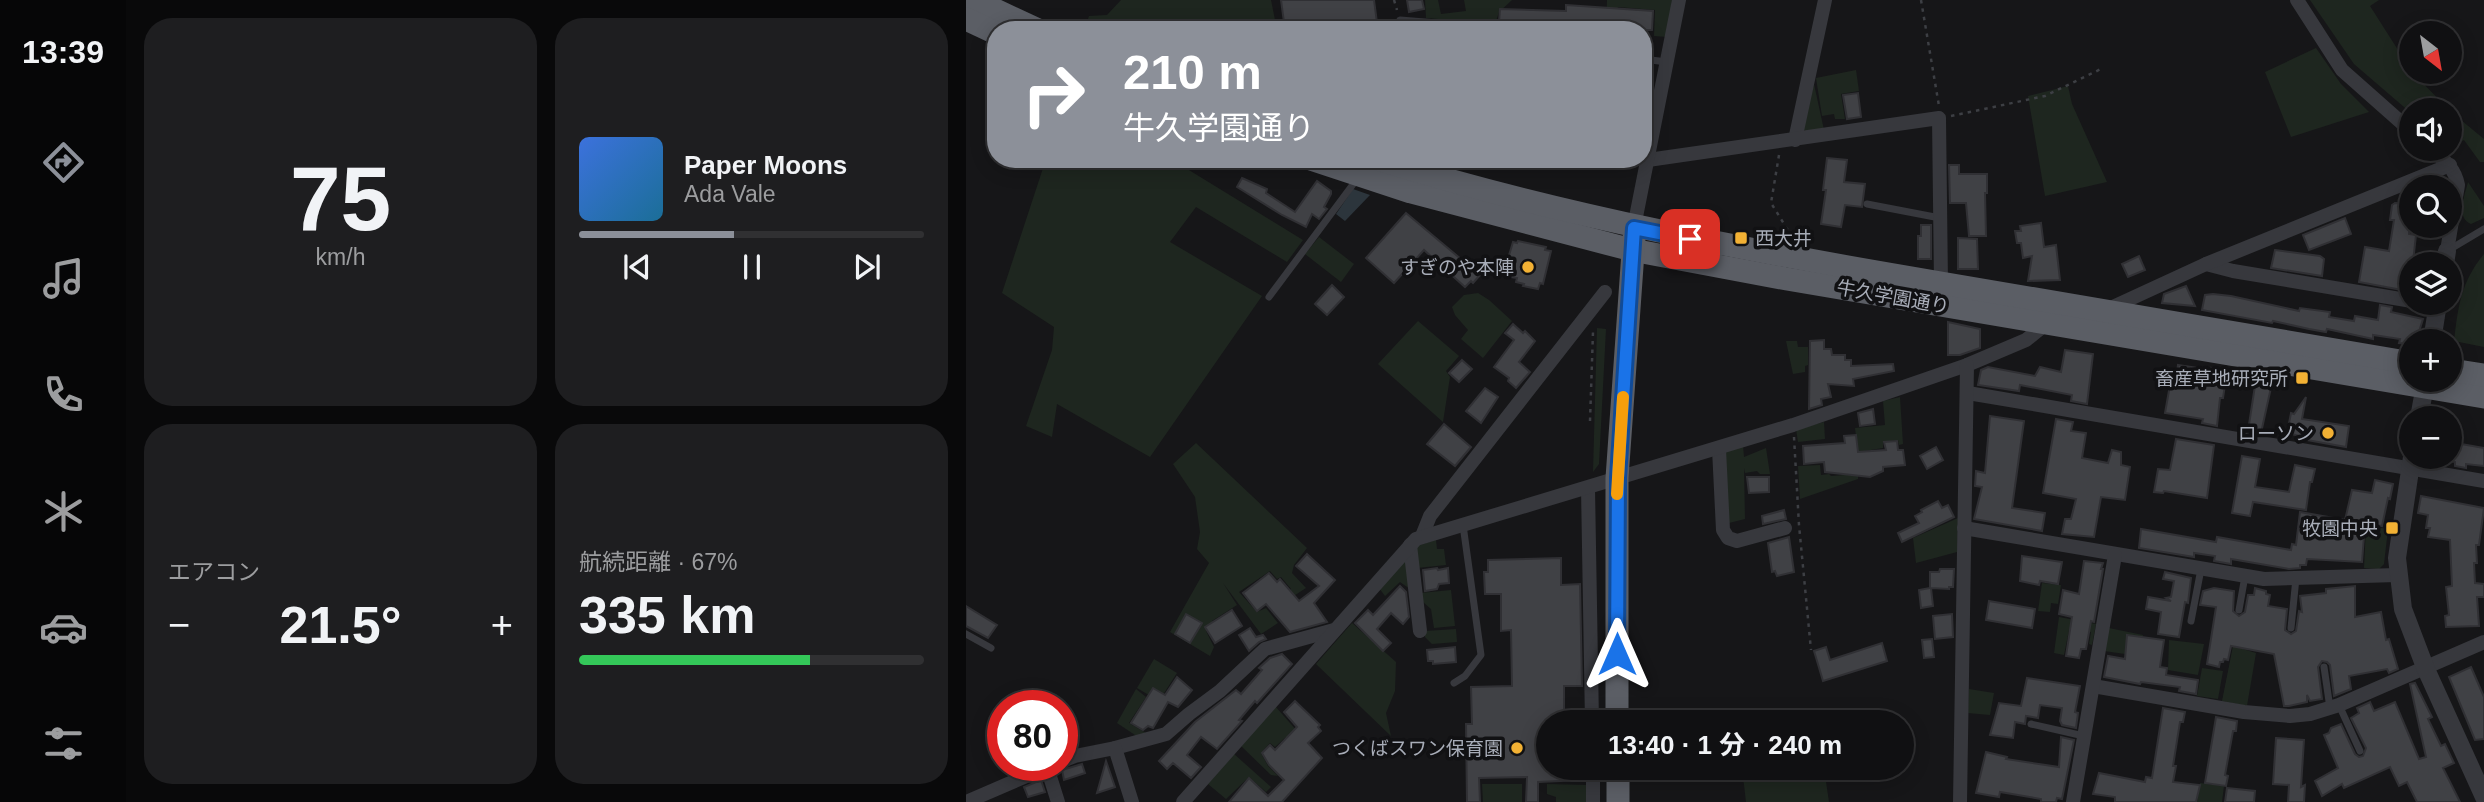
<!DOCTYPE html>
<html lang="ja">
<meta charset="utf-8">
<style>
body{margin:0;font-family:Arial,"Noto Sans JP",sans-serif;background:#1e1e20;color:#f1f3f6;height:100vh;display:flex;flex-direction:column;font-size:26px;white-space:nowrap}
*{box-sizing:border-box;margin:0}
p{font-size:23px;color:#9c9d9f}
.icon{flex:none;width:38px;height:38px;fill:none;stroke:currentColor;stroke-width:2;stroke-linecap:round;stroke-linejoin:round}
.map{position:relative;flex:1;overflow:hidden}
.drawer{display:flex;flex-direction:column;gap:18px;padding:18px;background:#09090a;width:840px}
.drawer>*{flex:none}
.top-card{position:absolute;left:21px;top:21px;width:665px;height:147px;border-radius:28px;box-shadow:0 4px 18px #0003,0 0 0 2px #303032;background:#8c9099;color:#fff;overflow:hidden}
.needle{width:46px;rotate:149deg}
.buttons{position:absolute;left:1433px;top:21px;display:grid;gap:14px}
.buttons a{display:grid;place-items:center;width:63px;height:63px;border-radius:50%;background:#101012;box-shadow:0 4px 18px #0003,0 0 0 2px #303032;font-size:35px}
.speed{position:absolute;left:21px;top:690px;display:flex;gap:14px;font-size:35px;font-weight:700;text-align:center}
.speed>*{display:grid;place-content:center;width:91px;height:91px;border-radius:50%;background:#101012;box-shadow:0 4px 18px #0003,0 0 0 2px #303032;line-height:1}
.speed .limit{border:10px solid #d22;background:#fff;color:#111}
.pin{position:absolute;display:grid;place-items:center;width:60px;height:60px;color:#fff;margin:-30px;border-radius:14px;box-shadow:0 4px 10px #0006}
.me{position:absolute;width:77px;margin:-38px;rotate:0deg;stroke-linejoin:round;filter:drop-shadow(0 0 5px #0008)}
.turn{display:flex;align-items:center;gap:24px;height:147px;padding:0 21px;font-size:32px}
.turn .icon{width:91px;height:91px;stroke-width:2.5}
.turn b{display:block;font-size:49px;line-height:60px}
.big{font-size:52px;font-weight:700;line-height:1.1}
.drawer .widget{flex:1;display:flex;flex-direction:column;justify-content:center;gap:10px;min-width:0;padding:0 24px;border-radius:28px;background:#1e1e20}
.drawer .dial{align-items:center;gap:0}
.dial b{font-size:91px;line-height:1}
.song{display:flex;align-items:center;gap:21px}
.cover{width:84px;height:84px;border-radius:10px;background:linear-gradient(135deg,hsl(220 70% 55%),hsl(200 70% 35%))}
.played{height:7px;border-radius:4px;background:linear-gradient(90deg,#8c9099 45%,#303032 45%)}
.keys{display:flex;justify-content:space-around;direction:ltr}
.heat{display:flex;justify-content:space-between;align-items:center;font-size:38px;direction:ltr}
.charge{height:10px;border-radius:5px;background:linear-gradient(90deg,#34c759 67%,#303032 0)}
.drawer .tiles{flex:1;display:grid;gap:18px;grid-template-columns:repeat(2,1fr)}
.trip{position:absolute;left:570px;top:710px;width:378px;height:70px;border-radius:35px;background:#101012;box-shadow:0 4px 18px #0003,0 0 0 2px #303032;font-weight:700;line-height:70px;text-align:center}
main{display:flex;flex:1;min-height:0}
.menu{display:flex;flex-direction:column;width:126px;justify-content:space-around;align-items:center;background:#060607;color:#9c9d9f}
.menu .icon{width:49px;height:49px}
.menu .current{color:#8c9099}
.menu b{font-size:32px;color:#f1f3f6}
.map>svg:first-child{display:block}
</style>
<main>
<nav class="menu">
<b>13:39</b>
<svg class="icon current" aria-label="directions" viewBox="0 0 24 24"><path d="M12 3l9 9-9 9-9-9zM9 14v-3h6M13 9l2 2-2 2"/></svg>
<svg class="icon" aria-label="music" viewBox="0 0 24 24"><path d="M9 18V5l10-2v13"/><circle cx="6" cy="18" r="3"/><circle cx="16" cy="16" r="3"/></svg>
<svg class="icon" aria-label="phone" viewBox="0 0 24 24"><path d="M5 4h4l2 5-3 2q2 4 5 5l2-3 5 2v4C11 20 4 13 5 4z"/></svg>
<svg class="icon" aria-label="climate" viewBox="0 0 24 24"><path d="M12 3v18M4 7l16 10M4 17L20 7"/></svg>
<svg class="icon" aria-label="car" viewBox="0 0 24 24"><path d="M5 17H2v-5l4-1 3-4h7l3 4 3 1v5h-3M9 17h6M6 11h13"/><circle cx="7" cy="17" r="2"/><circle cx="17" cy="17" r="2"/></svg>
<svg class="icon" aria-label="filters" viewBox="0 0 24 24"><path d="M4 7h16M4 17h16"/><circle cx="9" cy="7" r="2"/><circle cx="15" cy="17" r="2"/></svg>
</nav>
<section class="drawer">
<div class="tiles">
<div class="widget dial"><b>75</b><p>km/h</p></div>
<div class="widget">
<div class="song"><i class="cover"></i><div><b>Paper Moons</b><p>Ada Vale</p></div></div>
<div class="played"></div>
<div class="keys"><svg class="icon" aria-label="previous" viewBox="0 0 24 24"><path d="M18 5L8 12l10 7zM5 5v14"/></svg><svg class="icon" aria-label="pause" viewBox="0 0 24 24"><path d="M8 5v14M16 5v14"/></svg><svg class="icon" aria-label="next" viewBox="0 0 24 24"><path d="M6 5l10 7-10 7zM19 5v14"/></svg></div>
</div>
<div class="widget"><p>エアコン</p>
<div class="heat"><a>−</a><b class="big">21.5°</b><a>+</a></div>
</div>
<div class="widget"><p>航続距離 · 67%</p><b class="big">335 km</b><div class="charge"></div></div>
</div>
</section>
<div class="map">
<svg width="1518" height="802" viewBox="0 0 1518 802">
<rect width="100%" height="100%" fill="#161618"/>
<g fill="#1e261f">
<polygon points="155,0 305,0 311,30 118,30 123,16 141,15"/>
<polygon points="459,0 472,0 475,14 500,11 498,0 546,0 533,12 529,24 460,18"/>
<polygon points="641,0 706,0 701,37 688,36 689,10 652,7 649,30 640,30"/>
<polygon points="1344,0 1413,0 1404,6 1446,72 1483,110 1446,110 1445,113 1388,64"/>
<polygon points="1350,48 1375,84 1403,112 1325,137 1299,72"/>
<polygon points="890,70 893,91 875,94 879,119 869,119 868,114 856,116 850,78"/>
<polygon points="848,84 858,130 841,132 836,129"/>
<polygon points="1102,86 1106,104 1141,182 1079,196 1062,96"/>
<polygon points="1484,111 1518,139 1518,162 1514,162 1498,140 1486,147 1484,145"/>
<polygon points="80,159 205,159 337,240 321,262 230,207 204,242 296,296 184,457 91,404 86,437 60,426 86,350 88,327 36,293"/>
<path d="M1502,182L1518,206V218L1505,224C1489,217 1499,195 1502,182Z"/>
<polygon points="353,237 388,264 375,282 339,254"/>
<path d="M1518,254V347L1488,341C1492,306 1495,282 1518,254Z"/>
<polygon points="512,293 523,300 546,321 517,358 495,339 502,330 489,315 486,307 498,295"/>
<polygon points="452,321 493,356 480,371 484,377 477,422 412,364"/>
<polygon points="631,328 640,329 633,464 627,472"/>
<polygon points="820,341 831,341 832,347 842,347 842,365 839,366 839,372 827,374"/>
<polygon points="934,397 937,444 933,445 932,440 917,442 917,448 899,451 901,467 894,469 889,428 919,425 917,401"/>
<polygon points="858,422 859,439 832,442 830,429"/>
<polygon points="230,443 341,548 328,565 326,573 340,588 320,601 317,596 325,589 315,577 311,579 304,571 273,592 291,612 300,608 312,623 295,634 257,583 271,605 246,621 248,626 240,631 248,647 244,656 204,632 243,563 231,549 234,532 229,497 207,464"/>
<polygon points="777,446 778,457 800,448 804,474 794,474 791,471 779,473 778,468 779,519 759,524 756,461 760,451"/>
<polygon points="854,465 855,475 863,474 865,476 892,474 892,479 834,499 832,466"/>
<polygon points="992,518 991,552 950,563 947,538"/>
<polygon points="1400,526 1422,529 1418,564 1413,569 1398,568"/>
<polygon points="470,540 471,549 478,549 480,565 451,568 447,547"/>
<polygon points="440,558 444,589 434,582 419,596 413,588"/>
<polygon points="1076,583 1095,585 1092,604 1085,603 1084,612 1072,611"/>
<polygon points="485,590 489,626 468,628 465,609 457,602 454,593"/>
<polygon points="1093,617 1130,624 1126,645 1123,644 1125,632 1103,630 1098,655 1088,653"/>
<polygon points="386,623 430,662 429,691 420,713 425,736 350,664"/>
<polygon points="1143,628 1177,635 1173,656 1138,651"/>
<polygon points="490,629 491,642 466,644 459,637 459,631"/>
<polygon points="1203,640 1238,644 1232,675 1202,670"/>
<polygon points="1267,646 1290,653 1281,706 1256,701"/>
<polygon points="188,659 211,673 193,701 171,688"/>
<polygon points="1236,668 1257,671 1252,699 1231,696"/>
<polygon points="170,689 180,697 163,723 180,733 172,737 151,723"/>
<polygon points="1003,689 1028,693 1024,715 1002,713"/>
<polygon points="309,706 339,740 331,748 320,737 309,747 304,743 295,753 302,766 312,776 305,775 274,745"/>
<polygon points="268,754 305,787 300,792 283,777 260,799 242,784"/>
<polygon points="776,768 858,768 863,802 780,802"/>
<polygon points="1234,783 1258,786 1256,802 1231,802"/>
<polygon points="516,784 556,784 556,802 517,802"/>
<polygon points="581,784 622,785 621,802 590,802 590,797 581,794"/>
</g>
<polygon fill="#2c353c" points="387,189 404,195 379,221 370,214"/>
<g fill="#404145" stroke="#303034" stroke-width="2">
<polygon points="315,0 408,0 412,30 319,30"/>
<polygon points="441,0 456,0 458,9 443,12"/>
<polygon points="600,5 687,11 686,30 643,30 533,22 534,9 600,11"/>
<polygon points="892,93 895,117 881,119 877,95"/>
<polygon points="861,158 881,160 878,182 899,184 896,207 879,205 875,227 855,224 860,190 857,190"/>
<polygon points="983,165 993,165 993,174 1021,174 1021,193 1019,193 1020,236 1003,236 1000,203 984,203"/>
<polygon points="276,178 301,189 300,193 329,212 351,181 365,191 365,194 358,207 361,209 353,219 346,214 340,227 316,215 271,187"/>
<polygon points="1429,203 1445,204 1443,234 1450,235 1446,271 1439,270 1436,290 1393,282 1399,247 1423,251 1428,220 1424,220 1426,205"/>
<polygon points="440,213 514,275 507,283 505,281 499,287 458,250 428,283 400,258"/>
<polygon points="1379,218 1385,234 1343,250 1337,235"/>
<polygon points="1075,223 1078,247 1090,245 1094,280 1062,281 1066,256 1057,258 1055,243 1051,243 1049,231 1055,231 1054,226"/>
<polygon points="955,225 965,225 965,259 952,259 952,236 955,236"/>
<polygon points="992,238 1011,239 1012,269 992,269"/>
<polygon points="552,241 580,247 579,250 585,251 577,284 574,283 572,289 557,286 558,284 550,282 551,278 544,277 545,273 538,272 547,242 551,243"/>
<polygon points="1309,250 1354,256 1358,259 1356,276 1305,268"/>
<polygon points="1173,256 1179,270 1162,277 1156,264"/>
<polygon points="366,285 378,297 361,315 349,304"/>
<polygon points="1220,286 1229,306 1196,303 1198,294"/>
<polygon points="1247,294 1265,296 1333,311 1334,308 1364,312 1363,317 1388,321 1389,316 1412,320 1414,305 1426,307 1425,312 1457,319 1451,338 1445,339 1443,344 1433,343 1434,339 1407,335 1407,339 1361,329 1360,332 1343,329 1307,321 1306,323 1236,310 1239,295"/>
<polygon points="982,322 1014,329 1014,348 994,355 982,355"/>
<polygon points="547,324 557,333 559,331 569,341 553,362 564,372 550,388 542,381 543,378 528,367 548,340 539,333"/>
<polygon points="858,340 858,349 865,349 866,355 879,355 879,360 885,360 885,366 927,364 928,371 887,379 888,386 862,384 865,397 855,399 856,405 843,409 844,341"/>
<polygon points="1099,350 1127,354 1121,404 1105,401 1106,395 1054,385 1053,391 1012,385 1015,370 1022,367 1069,376 1074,367 1095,372"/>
<polygon points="496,360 506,369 493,382 483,373"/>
<polygon points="1212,365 1245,370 1245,368 1258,370 1256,385 1259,385 1257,398 1254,398 1251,426 1236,423 1237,419 1199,413 1204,385 1209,386"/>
<polygon points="1290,379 1306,383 1295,433 1282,431"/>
<polygon points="519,388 532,397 515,423 500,411"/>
<polygon points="1340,397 1336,419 1383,426 1380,447 1341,440 1342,438 1321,433 1325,413 1328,414"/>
<polygon points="907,409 909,424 894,426 892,413"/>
<polygon points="1024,416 1058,421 1046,508 1079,513 1076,531 1008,519 1016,487 1009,486 1010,471 1019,473"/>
<polygon points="1090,419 1107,422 1105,431 1120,433 1116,458 1142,463 1146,450 1155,452 1155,465 1164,467 1159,500 1135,497 1128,537 1096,534 1099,519 1105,519 1110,499 1077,493"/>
<polygon points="478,424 505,447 489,466 461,444"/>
<polygon points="890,435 892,452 920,450 918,442 931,441 932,450 937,450 939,465 917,467 917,471 904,477 859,472 858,462 838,464 837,446 879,443 878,436"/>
<polygon points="1210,439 1248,445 1241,498 1198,491 1197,493 1188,492 1192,469 1204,470"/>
<polygon points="1484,442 1518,448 1518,466 1500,464 1500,468 1489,466 1489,462 1484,461"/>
<polygon points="970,447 977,460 961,469 954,456"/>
<polygon points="1276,456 1294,459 1289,487 1323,492 1329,465 1349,469 1346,482 1344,482 1340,510 1287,502 1284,516 1266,513"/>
<polygon points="781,477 803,477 803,492 783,493"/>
<polygon points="1409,480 1427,484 1424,499 1422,498 1416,526 1399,523 1396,562 1341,559 1340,565 1334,565 1334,568 1323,569 1265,559 1265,564 1248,561 1249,556 1228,553 1228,557 1173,548 1175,529 1250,542 1251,537 1325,550 1326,544 1330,545 1334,512 1379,520 1386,490 1406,493"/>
<polygon points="1455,496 1518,508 1513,545 1510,545 1511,563 1508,563 1509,583 1518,584 1518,597 1511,597 1513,626 1480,627 1479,616 1483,615 1480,587 1486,586 1484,540 1462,537 1464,528 1460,528 1462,515 1452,513"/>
<polygon points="972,501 976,508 982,505 988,517 936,542 932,533 953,523 949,516 956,512 955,510"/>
<polygon points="818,510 820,519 797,524 796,516"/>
<polygon points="823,537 828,572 811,576 809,571 806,572 802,543"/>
<polygon points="341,554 369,580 348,603 361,622 324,632 300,604 291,611 277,593 303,573 311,582 314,579 333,601 353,586 330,566"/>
<polygon points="1056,556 1096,562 1092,584 1074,581 1073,585 1054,581"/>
<polygon points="595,558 595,585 614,584 616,686 598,686 598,723 583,723 583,768 617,768 617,780 572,782 572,802 560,802 561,777 513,778 514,802 501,802 500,724 506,724 505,687 546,686 545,630 535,631 535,594 519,594 518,572 522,572 522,560"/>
<polygon points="1118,561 1137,563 1135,569 1137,569 1128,622 1125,621 1120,649 1115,649 1113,658 1100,656 1106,617 1093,614 1097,590 1113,594"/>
<polygon points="471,568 472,570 482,568 483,583 473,584 471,589 459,591 457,570"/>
<polygon points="974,569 988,569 987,587 983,587 983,589 965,588 967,606 955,608 953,590 964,588 964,572 973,572"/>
<polygon points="1199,572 1225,578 1222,603 1219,602 1213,637 1192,634 1195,612 1180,609 1182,597 1205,601 1200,598 1205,597 1208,581 1197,579"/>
<polygon points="434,586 440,592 443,617 437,624 425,613 411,629 425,643 417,651 389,623 402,610 407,615"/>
<polygon points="1389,586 1389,617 1415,612 1420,640 1423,639 1432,669 1423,673 1421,669 1383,676 1385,689 1368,696 1364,665 1361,662 1356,661 1352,667 1356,699 1344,701 1341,695 1341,702 1323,706 1318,706 1308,654 1265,646 1262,660 1258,659 1257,662 1254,662 1253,667 1241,664 1250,607 1234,605 1237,591 1248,588 1268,591 1267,611 1273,616 1279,612 1282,595 1288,595 1289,588 1300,591 1300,594 1304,595 1302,606 1321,609 1319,630 1325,634 1330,631 1333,611 1336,612 1334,596 1360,593 1360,589"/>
<polygon points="1023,601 1069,609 1066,628 1020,620"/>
<polygon points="0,606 31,625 22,638 0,626"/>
<polygon points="266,610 276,626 249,643 239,627"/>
<polygon points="220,614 236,623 224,643 209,634"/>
<polygon points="986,614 987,637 969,639 967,616"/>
<polygon points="284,628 290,637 297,635 300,639 293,642 283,651 273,635"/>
<polygon points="1161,635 1198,640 1194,667 1201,668 1200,675 1232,680 1230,694 1213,691 1214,687 1175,682 1174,684 1138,677 1142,656 1159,659"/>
<polygon points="966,639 968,657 958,658 956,640"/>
<polygon points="916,643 921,661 857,681 848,651 860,647 864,660"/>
<polygon points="489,647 490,662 467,664 467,661 462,661 461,650"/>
<polygon points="316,654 326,664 291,703 289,701 273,720 276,721 251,749 235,737 221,755 235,767 225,778 207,763 201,769 193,761 229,722 270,690 275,694 296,670 293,668 304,658"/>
<polygon points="1505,667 1518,697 1518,739 1509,740 1483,677"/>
<polygon points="211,677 226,690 212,707 202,702 187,728 182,726 177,730 165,723 187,688 199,695"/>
<polygon points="1061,678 1114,686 1109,712 1112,713 1110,728 1096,725 1094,721 1096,708 1074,705 1072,718 1060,716 1059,724 1049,722 1047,738 1024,735 1033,703 1055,706"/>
<polygon points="1449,683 1466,717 1462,719 1475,746 1479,744 1488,763 1477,768 1494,802 1451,802 1441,782 1433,786 1424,767 1378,788 1376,784 1356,796 1349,781 1372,768 1358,735 1363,733 1365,728 1375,724 1389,754 1393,757 1397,756 1400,748 1385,718 1393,713 1391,708 1404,702 1408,711 1429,702 1453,759 1460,757 1444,684"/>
<polygon points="329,701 354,725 352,727 355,731 342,743 356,758 316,802 263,802 283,778 302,796 318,780 303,765 296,753 304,745 309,750 331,727 318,712"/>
<polygon points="1197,708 1219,712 1217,722 1214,722 1207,766 1210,766 1207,782 1234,785 1230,802 1149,802 1149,797 1127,794 1133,773 1179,782 1180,777 1186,778"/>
<polygon points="1250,717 1271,721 1270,731 1267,731 1259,775 1262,776 1260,786 1239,783"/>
<polygon points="1095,737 1108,740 1096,799 1091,798 1090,802 1075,802 1075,799 1034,792 1033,797 1010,793 1020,752 1041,757 1040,759 1093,767"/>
<polygon points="1310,738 1338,740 1335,787 1339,785 1338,802 1322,802 1323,785 1307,784"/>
<polygon points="140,761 149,787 131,793"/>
<polygon points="116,764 119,773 98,780 96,770"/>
<polygon points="75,780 79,792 62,797 58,787"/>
<polygon points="1261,788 1289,791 1288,802 1259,802"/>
</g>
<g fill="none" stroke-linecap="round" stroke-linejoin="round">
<g stroke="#3d3f44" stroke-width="2.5" stroke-dasharray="3.5 5" stroke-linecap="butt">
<polyline points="428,0 431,10"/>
<polyline points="955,0 973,106"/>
<polyline points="985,116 1079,96 1137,68"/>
<polyline points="813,155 805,203 828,240"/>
<polyline points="624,421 627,332"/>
<polyline points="828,437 833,525 845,650"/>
</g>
<g stroke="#37383d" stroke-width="7">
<polyline points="437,30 434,20 559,30"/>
<polyline points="677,59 701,62"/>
<polyline points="901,204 974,218"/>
<polyline points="1481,251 1518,229"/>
<polyline points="303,297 391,179"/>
<polyline points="1273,610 1279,576"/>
<polyline points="1225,621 1235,569"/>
<polyline points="1325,628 1330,578"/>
<polyline points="0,634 25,648"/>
<polyline points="1358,667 1364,708"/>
<polyline points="488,683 499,676 515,655 497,525"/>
<polyline points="1373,705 1394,751"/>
<polyline points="1065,724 1118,736"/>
</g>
<g stroke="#37383d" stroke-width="14">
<polyline points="1331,0 1376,70 1446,132"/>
<polyline points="829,140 859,0"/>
<path d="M1465,149C1478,160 1489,168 1492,185L1481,251"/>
<polyline points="682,160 973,118 975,284"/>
<polyline points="668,227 713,0"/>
<polyline points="1240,264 1267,271 1446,301"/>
<polyline points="1138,311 1240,264 1484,165"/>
<polyline points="1002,393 1518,481"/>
<polyline points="753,449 757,530 762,538 771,541 819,528"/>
<polyline points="622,488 626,723"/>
<polyline points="998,528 1298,579 1431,575"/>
<polyline points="456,536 464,516 639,292"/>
<polyline points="444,545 454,631"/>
<polyline points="1127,686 1278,712 1324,716 1344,714 1373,705 1518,642"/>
<polyline points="149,748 200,734 223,714 254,691 299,649 368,630"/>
<polyline points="96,761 109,756 149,748 166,802"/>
<polyline points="81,767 92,802"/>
<polyline points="627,768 627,802"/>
<polyline points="0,802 86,765"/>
<polyline points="217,802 450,539 827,425 1001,365 1060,340 1081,323"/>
<polyline points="994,802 1001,365"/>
<polyline points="1107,802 1149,555"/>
</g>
<g stroke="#37383d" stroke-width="18">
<polyline points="1479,264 1481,251"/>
<polyline points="1466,341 1472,303"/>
<polyline points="1453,418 1460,380"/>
<polyline points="1446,457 1431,558 1437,609 1459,667 1518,797"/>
</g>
<g stroke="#5b5e65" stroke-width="23">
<polyline points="8,0 72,30"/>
<polyline points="0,19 30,33"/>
<polyline points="345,159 445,192 666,250 821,279 1518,397"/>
<path d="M411,159C596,216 784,251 975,283C1132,310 1289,336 1446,363"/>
<polyline points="1484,370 1518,375"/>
<polyline points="651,723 651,478 668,238"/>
<polyline points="652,768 652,802"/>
</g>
</g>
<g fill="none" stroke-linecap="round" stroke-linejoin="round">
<defs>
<polyline id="route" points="651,654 652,478 668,228 724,239"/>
</defs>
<use href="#route" stroke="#114b97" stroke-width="18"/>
<use href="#route" stroke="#1a73e8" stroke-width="12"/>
<polyline stroke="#f59e0b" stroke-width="12" points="651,494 657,397"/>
</g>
<g fill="#f2b134" stroke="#111113" stroke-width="2.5">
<rect x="768" y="231" width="14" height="14" rx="3.5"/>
<circle cx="562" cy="267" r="7"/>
<rect x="1329" y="371" width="14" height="14" rx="3.5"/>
<circle cx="1362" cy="433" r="7"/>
<rect x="1419" y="521" width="14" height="14" rx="3.5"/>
<circle cx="551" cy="748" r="7"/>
</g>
<g text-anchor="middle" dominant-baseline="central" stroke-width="7" stroke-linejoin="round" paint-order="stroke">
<g font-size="19" fill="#a8adb8" stroke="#111113" text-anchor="end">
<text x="789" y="238" text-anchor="start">西大井</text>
<text x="548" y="267">すぎのや本陣</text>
<text x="1322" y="378">畜産草地研究所</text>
<text x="1348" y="433">ローソン</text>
<text x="1412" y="528">牧園中央</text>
<text x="537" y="748">つくばスワン保育園</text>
</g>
<g font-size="19" fill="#a8adb8" stroke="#111113">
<text transform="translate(927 297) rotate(10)">牛久学園通り</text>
</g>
</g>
</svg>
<div class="buttons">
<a><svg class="needle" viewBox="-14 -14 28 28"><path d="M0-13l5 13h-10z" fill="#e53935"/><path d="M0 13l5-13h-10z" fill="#9c9d9f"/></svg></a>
<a><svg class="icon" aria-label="sound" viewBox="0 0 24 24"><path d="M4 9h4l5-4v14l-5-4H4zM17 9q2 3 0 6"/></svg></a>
<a><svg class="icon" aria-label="search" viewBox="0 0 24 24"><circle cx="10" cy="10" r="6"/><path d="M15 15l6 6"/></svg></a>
<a><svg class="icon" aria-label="layers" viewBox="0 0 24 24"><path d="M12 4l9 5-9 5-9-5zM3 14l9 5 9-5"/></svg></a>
<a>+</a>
<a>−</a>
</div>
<div class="speed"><div class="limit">80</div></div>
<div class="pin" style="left:724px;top:239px;background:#d93025"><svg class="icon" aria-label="arrive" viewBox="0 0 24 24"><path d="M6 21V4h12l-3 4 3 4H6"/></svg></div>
<svg class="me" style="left:651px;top:654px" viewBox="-20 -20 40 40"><path d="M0-17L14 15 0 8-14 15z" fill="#1a73e8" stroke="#fff" stroke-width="4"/></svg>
<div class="trip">13:40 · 1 分 · 240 m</div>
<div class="top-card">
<div class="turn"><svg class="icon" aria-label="right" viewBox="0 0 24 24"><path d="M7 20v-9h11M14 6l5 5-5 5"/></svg><div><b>210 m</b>牛久学園通り</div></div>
</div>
</div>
</main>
